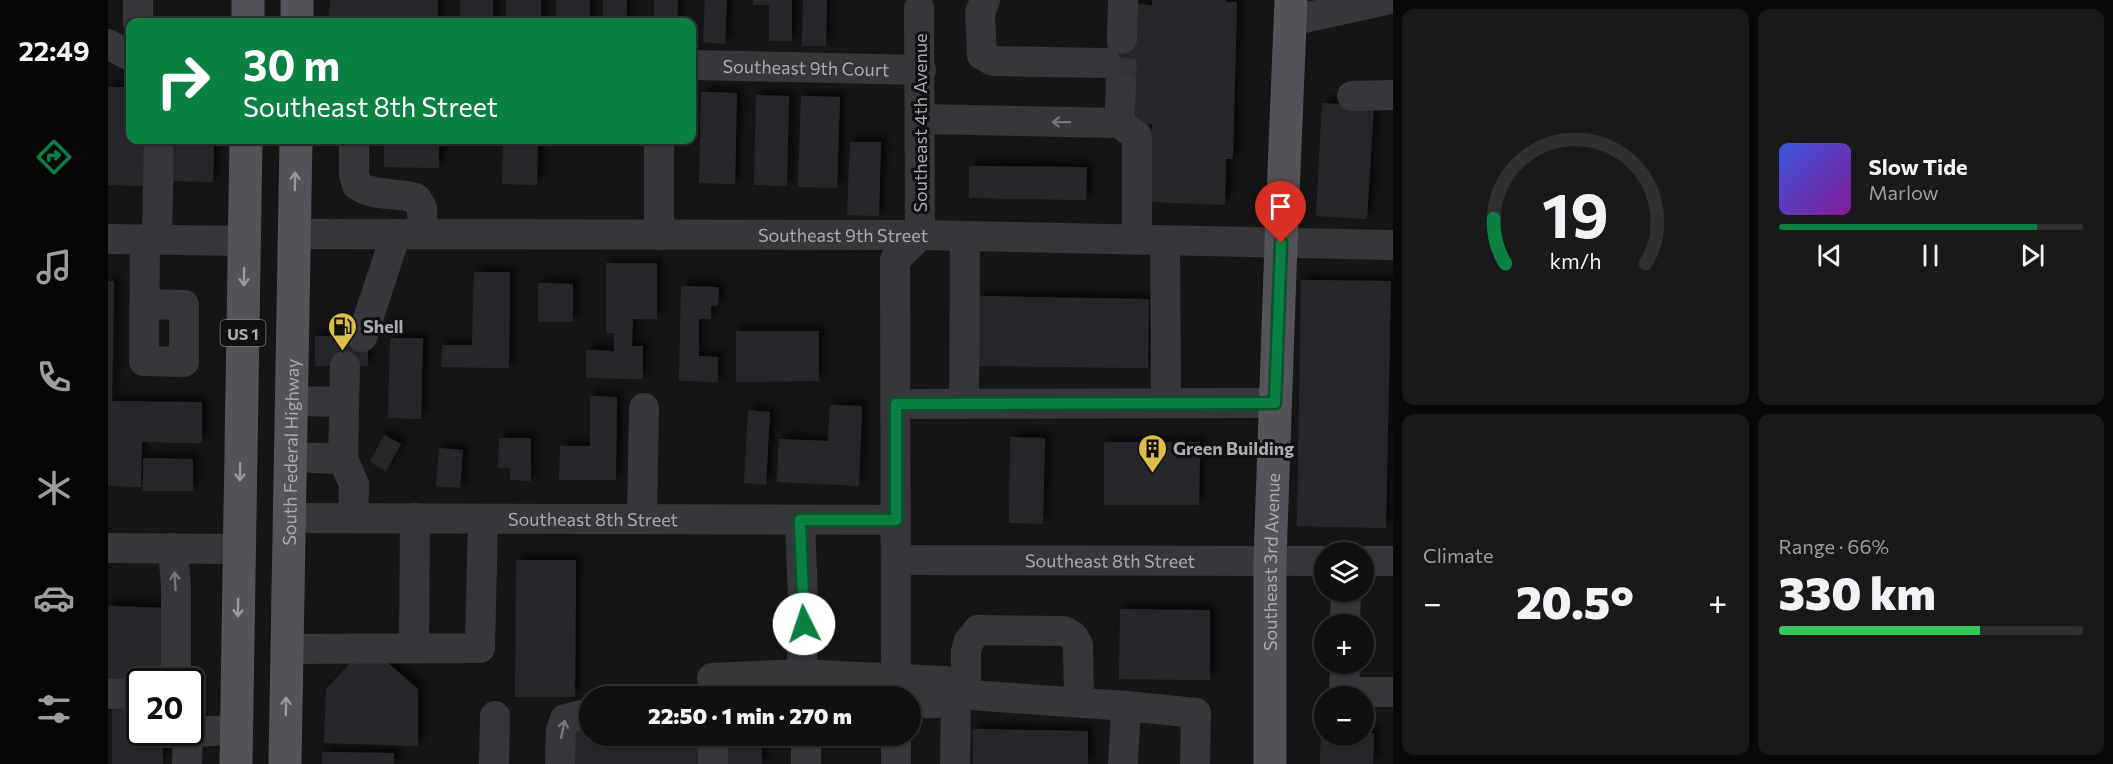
<!DOCTYPE html>
<meta charset="utf-8">
<style>
body{margin:0;font-family:Commissioner,sans-serif;background:#191919;color:#f1f3f6;height:100vh;display:flex;flex-direction:column;font-size:22px;white-space:nowrap}
*{box-sizing:border-box;margin:0}
p{font-size:20px;color:#9c9d9f}
.icon{flex:none;width:33px;height:33px;fill:none;stroke:currentColor;stroke-width:2;stroke-linecap:round;stroke-linejoin:round}
.map{position:relative;flex:1;overflow:hidden}
.panel{display:flex;flex-direction:column;gap:9px;padding:9px;background:#090909;width:720px}
.panel>*{flex:none}
.hud{position:absolute;left:18px;top:18px;width:570px;height:126px;border-radius:12px;box-shadow:0 2px 4px #0004,0 0 0 2px #303030;background:#0b8043;color:#fff;overflow:hidden}
.buttons{position:absolute;left:1206px;top:542px;display:grid;gap:12px}
.buttons a{display:grid;place-items:center;width:60px;height:60px;border-radius:50%;background:#101010;box-shadow:0 2px 4px #0004,0 0 0 2px #303030;font-size:30px}
.speed{position:absolute;left:18px;top:668px;display:flex;gap:12px;font-size:30px;font-weight:700;text-align:center}
.speed>*{display:grid;place-content:center;width:78px;height:78px;border-radius:50%;background:#101010;box-shadow:0 2px 4px #0004,0 0 0 2px #303030;line-height:1}
.speed .limit{border:3px solid #111;border-radius:9px;background:#fff;color:#111}
.pin{position:absolute;display:grid;place-items:center;width:51px;height:51px;color:#fff;margin:-62px -26px;border-radius:50% 50% 50% 0;rotate:-45deg;box-shadow:0 0 6px #0007}
.pin .icon{rotate:45deg}
.me{position:absolute;width:66px;margin:-33px;rotate:356deg;stroke-linejoin:round;filter:drop-shadow(0 0 4px #0008)}
.turn{display:flex;align-items:center;gap:21px;height:126px;padding:0 18px;font-size:27px}
.turn .icon{width:78px;height:78px;stroke-width:2.5}
.turn b{display:block;font-size:42px;line-height:51px}
.big{font-size:45px;font-weight:800;line-height:1.1}
.panel .tile{flex:1;display:flex;flex-direction:column;justify-content:center;gap:9px;min-width:0;padding:0 21px;border-radius:12px;background:#191919}
.panel .dial{align-items:center;gap:0}
.dial svg{height:156px;overflow:visible;fill:none;stroke:#303030;stroke-width:7;stroke-linecap:round;text-anchor:middle}
.dial text{fill:#f1f3f6;stroke:none}
.song{display:flex;align-items:center;gap:18px}
.cover{width:72px;height:72px;border-radius:9px;background:linear-gradient(135deg,hsl(230 70% 55%),hsl(290 70% 35%))}
.played{height:6px;border-radius:3px;background:linear-gradient(90deg,#0b8043 85%,#303030 85%)}
.keys{display:flex;justify-content:space-around;direction:ltr}
.heat{display:flex;justify-content:space-between;align-items:center;font-size:33px;direction:ltr}
.charge{height:9px;border-radius:4px;background:linear-gradient(90deg,#34c759 66%,#303030 0)}
.panel .tiles{flex:1;display:grid;gap:9px;grid-template-columns:repeat(2,1fr)}
.trip{position:absolute;left:471px;top:686px;width:342px;height:60px;border-radius:30px;background:#101010;box-shadow:0 2px 4px #0004,0 0 0 2px #303030;font-weight:800;line-height:60px;text-align:center}
main{display:flex;flex:1;min-height:0}
.dock{display:flex;flex-direction:column;width:108px;justify-content:space-around;align-items:center;background:#060606;color:#9c9d9f}
.dock .icon{width:42px;height:42px}
.dock .selected{color:#0b8043}
.dock b{font-size:27px;color:#f1f3f6}
.map>svg:first-child{display:block}
</style>
<main>
<nav class="dock">
<b>22:49</b>
<svg class="icon selected" aria-label="directions" viewBox="0 0 24 24"><path d="M12 3l9 9-9 9-9-9zM9 14v-3h6M13 9l2 2-2 2"/></svg>
<svg class="icon" aria-label="music" viewBox="0 0 24 24"><path d="M9 18V5l10-2v13"/><circle cx="6" cy="18" r="3"/><circle cx="16" cy="16" r="3"/></svg>
<svg class="icon" aria-label="phone" viewBox="0 0 24 24"><path d="M5 4h4l2 5-3 2q2 4 5 5l2-3 5 2v4C11 20 4 13 5 4z"/></svg>
<svg class="icon" aria-label="climate" viewBox="0 0 24 24"><path d="M12 3v18M4 7l16 10M4 17L20 7"/></svg>
<svg class="icon" aria-label="car" viewBox="0 0 24 24"><path d="M5 17H2v-5l4-1 3-4h7l3 4 3 1v5h-3M9 17h6M6 11h13"/><circle cx="7" cy="17" r="2"/><circle cx="17" cy="17" r="2"/></svg>
<svg class="icon" aria-label="filters" viewBox="0 0 24 24"><path d="M4 7h16M4 17h16"/><circle cx="9" cy="7" r="2"/><circle cx="15" cy="17" r="2"/></svg>
</nav>
<div class="map">
<svg width="1285" height="764" viewBox="0 0 1285 764">
<defs>
<filter id="shadow"><feDropShadow dx="5.5" dy="-5.5" stdDeviation="3" flood-color="#0009"/></filter>
</defs>
<rect width="100%" height="100%" fill="#151516"/>
<g fill="#28282a" filter="url(#shadow)">
<polygon points="222,0 330,0 330,22 221,22"/>
<rect x="352" y="0" width="33" height="22"/>
<rect x="398" y="0" width="35" height="22"/>
<rect x="448" y="0" width="34" height="22"/>
<rect x="495" y="0" width="24" height="22"/>
<polygon points="546,0 570,0 569,22 546,22"/>
<polygon points="597,0 619,0 617,44 595,42"/>
<polygon points="645,0 684,0 684,41 661,41 661,5 645,5"/>
<polygon points="695,0 719,0 718,46 694,46"/>
<polygon points="1044,0 1118,0 1118,2 1129,2 1125,159 1118,159 1117,205 1042,202 1044,124 1024,123 1025,89 997,88 999,39 1026,40 1027,4 1044,5"/>
<polygon points="0,87 22,87 22,140 36,140 36,186 0,185"/>
<polygon points="593,92 629,93 627,184 591,183"/>
<polygon points="648,95 681,96 679,186 646,185"/>
<polygon points="693,96 732,97 729,188 690,187"/>
<polygon points="1214,103 1266,106 1259,219 1208,216"/>
<polygon points="63,140 106,142 105,182 62,181"/>
<polygon points="276,140 331,140 331,168 276,167"/>
<polygon points="395,140 430,140 429,185 394,184"/>
<polygon points="742,142 773,142 771,216 739,215"/>
<polygon points="861,166 979,167 978,200 861,198"/>
<polygon points="498,263 549,263 549,319 525,319 524,346 535,346 535,379 478,378 478,350 506,351 506,333 498,333"/>
<polygon points="366,272 402,272 401,368 333,367 334,345 364,345"/>
<polygon points="1193,280 1283,281 1278,528 1189,526"/>
<polygon points="0,281 6,281 4,401 94,402 94,443 34,442 33,487 0,486"/>
<polygon points="430,283 465,284 465,322 430,322"/>
<polygon points="573,286 611,287 610,306 603,306 603,319 591,319 591,356 610,357 610,382 571,381"/>
<polygon points="869,296 1041,299 1040,368 867,366"/>
<polygon points="628,331 711,331 711,381 628,382"/>
<polygon points="207,336 260,337 260,366 207,366"/>
<polygon points="282,338 315,338 313,419 280,418"/>
<polygon points="482,396 509,397 508,480 451,480 452,446 482,446"/>
<polygon points="722,405 754,406 751,486 669,482 671,439 720,441"/>
<polygon points="640,410 662,412 658,485 636,483"/>
<polygon points="276,435 293,444 278,471 262,462"/>
<polygon points="902,437 937,438 935,524 901,523"/>
<polygon points="391,438 423,438 423,481 402,480 402,468 390,468"/>
<polygon points="996,442 1092,442 1091,505 996,505"/>
<polygon points="331,448 355,450 352,488 328,486"/>
<polygon points="35,458 85,459 85,491 35,491"/>
<polygon points="408,560 468,560 467,697 407,697"/>
<polygon points="0,606 63,608 61,681 32,681 0,686"/>
<polygon points="1012,609 1102,610 1102,680 1011,679"/>
<polygon points="273,657 310,689 310,746 216,743 218,689 247,658"/>
<polygon points="4,708 32,708 32,732 55,732 55,764 4,764"/>
<polygon points="463,726 482,726 482,735 593,735 592,764 463,764"/>
<polygon points="865,729 980,731 980,764 865,764"/>
<polygon points="1213,732 1216,732 1216,735 1256,735 1256,733 1266,733 1265,764 1212,764"/>
<rect x="615" y="735" width="39" height="29"/>
<polygon points="214,752 286,753 286,764 214,764"/>
</g>
<g fill="none" stroke-linecap="round" stroke-linejoin="round">
<polyline stroke="#323336" stroke-width="30" stroke-dasharray="30 15" stroke-linecap="butt" points="1013,88 1014,39"/>
<g stroke="#36363b" stroke-width="30">
<polyline points="877,0 872,13 874,55 885,61 998,63"/>
<polyline points="1182,21 1278,0"/>
<polyline points="30,22 30,0"/>
<polyline points="1014,39 1015,0"/>
<polyline points="0,44 22,56"/>
<path id="s1" d="M584,65L813,70"/>
<polyline points="1244,96 1285,95"/>
<polyline points="813,119 1011,123 1029,136 1029,240"/>
<polyline points="1011,123 1013,88"/>
<path d="M246,140V174L249,185C266,197 288,192 308,198L314,208L315,234"/>
<polyline points="551,140 551,235"/>
<path id="s2" d="M186,234L812,235L1285,245"/>
<polyline points="0,239 137,241"/>
<polyline points="49,239 51,140"/>
<polyline points="1057,241 1058,403"/>
<polyline points="37,304 76,305 76,362 36,361 37,239"/>
<polyline points="254,337 288,234"/>
<polyline points="237,366 235,459 246,484 245,518"/>
<polyline points="183,401 236,402"/>
<polyline points="788,404 1167,403"/>
<polyline points="856,404 857,237"/>
<polyline points="182,457 235,459"/>
<path id="s3" d="M181,518L788,520"/>
<polyline points="534,519 536,408"/>
<polyline points="0,548 131,549"/>
<polyline points="65,548 68,587 68,681"/>
<path id="s4" d="M788,560L1216,561"/>
<polyline points="1256,561 1285,561"/>
<polyline points="1237,624 1238,591"/>
<polyline points="306,648 307,518"/>
<polyline points="179,649 372,648 375,519"/>
<polyline points="1237,663 1236,692 1285,692"/>
<path d="M690,674L837,681L842,684L848,694C836,707 819,703 802,702"/>
<polyline points="604,678 690,674 694,659 696,624 692,520"/>
<polyline points="0,694 32,693"/>
<polyline points="858,694 858,651 861,641 870,630 956,631 965,636 970,645 971,702"/>
<polyline points="788,696 787,260 812,235 811,8"/>
<polyline points="1018,706 1088,713 1087,764"/>
<polyline points="82,732 128,730"/>
<polyline points="79,764 80,732"/>
<polyline points="386,764 387,716"/>
<polyline points="452,764 453,730 457,719 482,713"/>
<polyline points="605,764 605,735"/>
<polyline points="698,764 698,744 704,735"/>
<polyline points="788,764 788,735"/>
<polyline points="847,764 848,694 1018,706 1015,764"/>
</g>
<g stroke="#535359" stroke-width="33">
<polyline points="140,22 140,0"/>
<polyline points="189,22 189,0"/>
<polyline points="128,764 138,140"/>
<path id="s5" d="M177,764L188,140"/>
<path id="s6" d="M1162,764V560L1173,243L1183,0"/>
</g>
</g>
<defs><path id="oneway-shaft" d="M-6 0H5M1.5-3L5.5 0L1.5 3" fill="none" stroke-width="1.6" stroke-linecap="round" stroke-linejoin="round" transform="scale(1.5)"/></defs>
<g stroke="#75767e">
<use href="#oneway-shaft" transform="translate(953 122) rotate(-179)"/>
<use href="#oneway-shaft" transform="translate(67 581) rotate(-93)"/>
<use href="#oneway-shaft" transform="translate(455 729) rotate(-78)"/>
</g>
<g stroke="#9799a3">
<use href="#oneway-shaft" transform="translate(187 181) rotate(-89)"/>
<use href="#oneway-shaft" transform="translate(136 277) rotate(91)"/>
<use href="#oneway-shaft" transform="translate(132 472) rotate(91)"/>
<use href="#oneway-shaft" transform="translate(130 608) rotate(91)"/>
<use href="#oneway-shaft" transform="translate(178 706) rotate(-89)"/>
</g>
<g fill="none" stroke-linecap="round" stroke-linejoin="round">
<defs>
<polyline id="route" points="696,624 692,520 788,520 788,404 1167,403 1173,243"/>
</defs>
<use href="#route" stroke="#07532c" stroke-width="15"/>
<use href="#route" stroke="#0b8043" stroke-width="10"/>
</g>
<defs>
<symbol id="fuel-pin" viewBox="-11 -11 22 30"><path d="M0 17L-7.5 6A9.5 9.5 0 1 1 7.5 6Z" fill="#dbbf48" stroke="#101011"/><path d="M-5.5-6h7V0h2V4h1.3V-2.5L3-4.5l.8-.8L6-3V5H2.5V1h-1V6h-7ZM-4.2-4.7v3.2H.2V-4.7Z" fill="#111"/></symbol>
<symbol id="building-pin" viewBox="-11 -11 22 30"><path d="M0 17L-7.5 6A9.5 9.5 0 1 1 7.5 6Z" fill="#dbbf48" stroke="#101011"/><path d="M-4-6H4V6H1V3H-1V6H-4ZM-2.5-4.3h1.7v1.8h-1.7ZM.8-4.3h1.7v1.8H.8ZM-2.5-1h1.7V.8h-1.7ZM.8-1h1.7V.8H.8Z" fill="#111"/></symbol>
</defs>
<g fill-rule="evenodd">
<use href="#fuel-pin" x="218" y="310" width="33" height="45"/>
<use href="#building-pin" x="1028" y="432" width="33" height="45"/>
</g>
<g text-anchor="middle" dominant-baseline="central" stroke-width="6" stroke-linejoin="round" paint-order="stroke">
<rect fill="#101011" stroke="#7a7c84" stroke-width="1.5" x="112.5" y="320" width="45" height="26" rx="4.5"/>
<g font-size="16" font-weight="bold" fill="#a8aab5">
<text x="135" y="333">US 1</text>
</g>
<g font-size="18" fill="#a8aab5" stroke="#101011">
<text stroke="none"><textPath href="#s1" startOffset="114">Southeast 9th Court</textPath></text>
<text transform="translate(812 123) rotate(-90)">Southeast 4th Avenue</text>
<text stroke="none"><textPath href="#s2" startOffset="549">Southeast 9th Street</textPath></text>
<text stroke="none"><textPath href="#s5" startOffset="312">South Federal Highway</textPath></text>
<text stroke="none"><textPath href="#s3" startOffset="304">Southeast 8th Street</textPath></text>
<text stroke="none"><textPath href="#s4" startOffset="214">Southeast 8th Street</textPath></text>
<text stroke="none"><textPath href="#s6" startOffset="202">Southeast 3rd Avenue</textPath></text>
</g>
<g font-size="18" font-weight="bold" fill="#a8aab5" stroke="#101011" text-anchor="start">
<text x="255" y="326">Shell</text>
<text x="1065" y="448">Green Building</text>
</g>
</g>
</svg>
<div class="buttons">
<a><svg class="icon" aria-label="layers" viewBox="0 0 24 24"><path d="M12 4l9 5-9 5-9-5zM3 14l9 5 9-5"/></svg></a>
<a>+</a>
<a>−</a>
</div>
<div class="speed"><div class="limit">20</div></div>
<div class="pin" style="left:1173px;top:243px;background:#d93025"><svg class="icon" aria-label="arrive" viewBox="0 0 24 24"><path d="M6 21V4h12l-3 4 3 4H6"/></svg></div>
<svg class="me" style="left:696px;top:624px" viewBox="-20 -20 40 40"><circle r="19" fill="#fff"/><path d="M0-13L10 11 0 6-10 11z" fill="#0b8043"/></svg>
<div class="trip">22:50 · 1 min · 270 m</div>
<div class="hud">
<div class="turn"><svg class="icon" aria-label="right" viewBox="0 0 24 24"><path d="M7 20v-9h11M14 6l5 5-5 5"/></svg><div><b>30 m</b>Southeast 8th Street</div></div>
</div>
</div>
<section class="panel">
<div class="tiles">
<div class="tile dial"><svg viewBox="0 0 100 80">
<path d="M14 69A42 42 0 1 1 86 69"/>
<path d="M14 69A42 42 0 0 1 8 46" stroke="#0b8043"/>
<text x="50" y="56" font-size="32" font-weight="700">19</text>
<text x="50" y="72" font-size="11">km/h</text>
</svg></div>
<div class="tile">
<div class="song"><i class="cover"></i><div><b>Slow Tide</b><p>Marlow</p></div></div>
<div class="played"></div>
<div class="keys"><svg class="icon" aria-label="previous" viewBox="0 0 24 24"><path d="M18 5L8 12l10 7zM5 5v14"/></svg><svg class="icon" aria-label="pause" viewBox="0 0 24 24"><path d="M8 5v14M16 5v14"/></svg><svg class="icon" aria-label="next" viewBox="0 0 24 24"><path d="M6 5l10 7-10 7zM19 5v14"/></svg></div>
</div>
<div class="tile"><p>Climate</p>
<div class="heat"><a>−</a><b class="big">20.5°</b><a>+</a></div>
</div>
<div class="tile"><p>Range · 66%</p><b class="big">330 km</b><div class="charge"></div></div>
</div>
</section>
</main>
